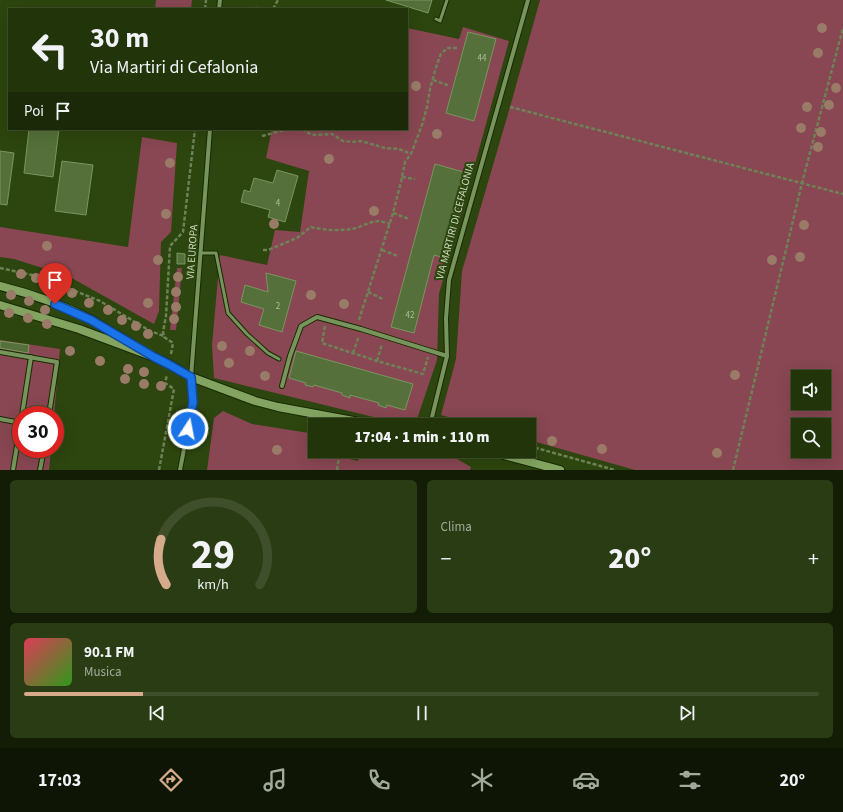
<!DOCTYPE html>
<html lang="it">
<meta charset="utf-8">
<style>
body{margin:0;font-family:"Source Sans 3",sans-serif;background:#2a3c13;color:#f1f3f6;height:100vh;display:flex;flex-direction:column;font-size:15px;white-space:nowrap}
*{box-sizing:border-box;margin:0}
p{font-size:13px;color:#a2aa9c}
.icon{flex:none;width:22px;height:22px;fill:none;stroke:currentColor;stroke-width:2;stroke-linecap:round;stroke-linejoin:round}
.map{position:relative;height:470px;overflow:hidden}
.sheet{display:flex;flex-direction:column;gap:10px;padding:10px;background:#131d06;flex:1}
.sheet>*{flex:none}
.banner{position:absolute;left:8px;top:8px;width:400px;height:122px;border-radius:0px;box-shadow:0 4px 16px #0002,0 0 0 1px #3f4f2b;background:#22340a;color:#f1f3f6;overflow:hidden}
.fabs{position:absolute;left:791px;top:370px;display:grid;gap:8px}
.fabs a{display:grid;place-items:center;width:40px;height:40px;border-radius:0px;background:#22340a;box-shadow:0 4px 16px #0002,0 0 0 1px #3f4f2b;font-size:20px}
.speed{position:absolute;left:12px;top:406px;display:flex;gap:8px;font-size:20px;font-weight:700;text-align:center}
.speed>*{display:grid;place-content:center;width:52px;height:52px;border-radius:50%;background:#22340a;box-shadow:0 4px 16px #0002,0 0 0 1px #3f4f2b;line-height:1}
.speed .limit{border:6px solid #d22;background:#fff;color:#111}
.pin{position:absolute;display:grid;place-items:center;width:34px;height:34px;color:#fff;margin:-41px -17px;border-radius:50% 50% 50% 0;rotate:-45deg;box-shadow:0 0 4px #0007}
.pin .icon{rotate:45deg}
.me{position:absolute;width:44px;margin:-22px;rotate:11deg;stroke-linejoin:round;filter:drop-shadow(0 0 3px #0008)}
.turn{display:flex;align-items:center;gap:14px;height:84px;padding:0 16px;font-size:18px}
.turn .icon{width:52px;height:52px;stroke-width:2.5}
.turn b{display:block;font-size:28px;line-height:34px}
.then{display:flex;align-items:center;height:38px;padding:0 16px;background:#0003;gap:8px;font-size:15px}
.big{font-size:30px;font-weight:800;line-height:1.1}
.sheet .tile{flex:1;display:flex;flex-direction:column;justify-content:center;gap:6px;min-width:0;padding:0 14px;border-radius:6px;background:#2a3c13}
.sheet .dial{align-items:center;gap:0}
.dial svg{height:104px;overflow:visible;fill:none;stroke:#3f4f2b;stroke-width:7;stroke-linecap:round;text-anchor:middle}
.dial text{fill:#f1f3f6;stroke:none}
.song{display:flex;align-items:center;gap:12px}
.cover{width:48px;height:48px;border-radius:6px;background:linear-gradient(135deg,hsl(350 70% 55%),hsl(110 70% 35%))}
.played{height:4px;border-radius:2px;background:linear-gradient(90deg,#d6ab8b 15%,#3f4f2b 15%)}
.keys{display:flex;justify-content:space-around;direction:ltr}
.heat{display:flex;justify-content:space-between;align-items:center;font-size:22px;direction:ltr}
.sheet .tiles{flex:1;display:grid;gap:10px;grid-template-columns:1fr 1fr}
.tile:last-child{grid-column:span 2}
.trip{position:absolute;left:308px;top:418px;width:228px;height:40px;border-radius:0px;background:#22340a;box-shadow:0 4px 16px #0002,0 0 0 1px #3f4f2b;font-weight:800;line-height:40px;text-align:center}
.dock{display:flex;height:64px;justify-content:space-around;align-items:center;background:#0e1504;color:#a2aa9c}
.dock .icon{width:28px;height:28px}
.dock .active{color:#d6ab8b}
.dock b{font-size:18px;color:#f1f3f6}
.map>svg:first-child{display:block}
</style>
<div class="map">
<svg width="843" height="470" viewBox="0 0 843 470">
<rect width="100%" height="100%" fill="#2d450e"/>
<g fill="#884752" fill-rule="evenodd">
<polygon points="156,0 192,0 191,9 155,9"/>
<path d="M540,0H843V470H635L529,440V425H476L441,415L456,359L462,271L510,107ZM798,377H824V403H798ZM798,425H824V451H798Z"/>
<polygon points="463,27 509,41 439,294 437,360 415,425 406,425 214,378 212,345 220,255 267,265 275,230 300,232 309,171 266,158 272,129 407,129 407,28 459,39"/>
<polygon points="142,137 177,143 171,232 161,242 159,311 154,324 68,276 14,259 0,257 0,227 128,247"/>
<polygon points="177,268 182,268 176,330 170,330"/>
<polygon points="0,340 60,349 54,415 21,415 21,449 51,449 49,470 0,470"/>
<polygon points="223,411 252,424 315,434 315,451 323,451 323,453 358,461 360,451 425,451 445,452 471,467 470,470 207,470 214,418"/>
</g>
<g fill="#55703a" stroke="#7a965f">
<polygon points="386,0 432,0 428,13"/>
<polygon points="468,32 496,39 474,121 446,113"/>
<polygon points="29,129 59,129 53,177 24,173"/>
<polygon points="0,151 14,153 7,205 0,204"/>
<polygon points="62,161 93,165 86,215 55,211"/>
<polygon points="435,164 467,173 445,258 434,255 414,333 391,327"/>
<polygon points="277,170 298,176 285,222 268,217 270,210 241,202 244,190 250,192 254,178 273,183"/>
<polygon points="177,253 185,254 185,264 177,264"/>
<polygon points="266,273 296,281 282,332 259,325 264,309 241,302 245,285 268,292"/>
<polygon points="0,341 29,345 28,353 0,348"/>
<polygon points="296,351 413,384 405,410 387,405 386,408 378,405 379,403 350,395 350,398 342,395 342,393 314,385 313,387 305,385 306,383 289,378"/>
</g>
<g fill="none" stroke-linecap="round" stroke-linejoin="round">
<defs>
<g id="lane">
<polyline points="436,19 440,21 447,0"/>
<polyline points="201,253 216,253 228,313 247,334 268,353 279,359"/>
</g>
<g id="street">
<polyline points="219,9 220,0"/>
<polyline points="0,352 57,362 49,415"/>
<polyline points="282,386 290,356 301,326 317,317 361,329 447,356"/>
<polyline points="22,415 31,357"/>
<polyline points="0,419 21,423"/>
<polyline points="430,425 447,356 446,318 449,280 528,0"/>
<polyline points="13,470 21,421"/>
<polyline points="40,470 44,449"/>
<polyline points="180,470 193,402 191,377 210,129"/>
</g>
<g id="secondary">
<path d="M0,286C32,294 63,305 92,320C106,328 120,337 134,345"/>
<polyline points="0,305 79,329 154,357 169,364 191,377 255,401 278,407 375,425"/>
<polyline points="489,451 560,470"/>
</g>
</defs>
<use href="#lane" stroke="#182a01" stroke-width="5"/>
<use href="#street" stroke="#182a01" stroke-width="6"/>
<use href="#secondary" stroke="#182a01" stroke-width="10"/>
<g stroke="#6e8256" stroke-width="2.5" stroke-dasharray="4 2" stroke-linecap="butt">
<polyline points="205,9 206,0"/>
<polyline points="242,9 258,8 268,9"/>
<polyline points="273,9 278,0"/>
<polyline points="433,80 450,86"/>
<polyline points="510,107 843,194"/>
<polyline points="302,129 308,133 314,135 332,134 343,141 352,142 361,141 385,148 399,149 411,154"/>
<polyline points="262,136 288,129"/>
<polyline points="402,177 415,179"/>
<polyline points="393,213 409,219"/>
<path d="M263,250H268L297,238L311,227C324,230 339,231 352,229C362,227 370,221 380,221C383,222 387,223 390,224"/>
<polyline points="382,250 398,256"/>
<polyline points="0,268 41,277 100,301 150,331 164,336"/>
<polyline points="368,292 383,299"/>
<polyline points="359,320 393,213 401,182 405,162 411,154 422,125 427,107 430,89 437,64 441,54 447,48 457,48"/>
<polyline points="325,326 322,343 377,361 423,374 428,357"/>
<polyline points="353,353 359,336"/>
<polyline points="171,354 173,343 164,337 163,332 166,316 170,246 183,232 195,129"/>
<polyline points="377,361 382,344"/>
<polyline points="438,421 451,425"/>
<polyline points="529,446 615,470"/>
<polyline points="454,452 454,451"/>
<polyline points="159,470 174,389 165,383 167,375"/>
<polyline points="337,470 340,451"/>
<polyline points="733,470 802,183 843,28"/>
</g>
<use href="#lane" stroke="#78945d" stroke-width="3"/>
<use href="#street" stroke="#78945d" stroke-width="4"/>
<use href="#secondary" stroke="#83a461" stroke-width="8"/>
</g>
<g fill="#997b68">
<circle cx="822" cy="28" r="5"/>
<circle cx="818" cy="53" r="5"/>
<circle cx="416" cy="86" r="5"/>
<circle cx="836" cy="88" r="5"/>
<circle cx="829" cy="105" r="5"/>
<circle cx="807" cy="107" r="5"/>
<circle cx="801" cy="128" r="5"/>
<circle cx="821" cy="132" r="5"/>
<circle cx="437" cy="134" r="5"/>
<circle cx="818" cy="147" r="5"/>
<circle cx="329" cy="159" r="5"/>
<circle cx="170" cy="163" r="5"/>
<circle cx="374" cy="211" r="5"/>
<circle cx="166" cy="214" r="5"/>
<circle cx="274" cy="224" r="5"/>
<circle cx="804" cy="225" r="5"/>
<circle cx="47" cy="246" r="5"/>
<circle cx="800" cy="257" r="5"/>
<circle cx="158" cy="260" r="5"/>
<circle cx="772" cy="260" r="5"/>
<circle cx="21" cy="274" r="5"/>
<circle cx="178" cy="277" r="5"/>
<circle cx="36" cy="278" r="5"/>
<circle cx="54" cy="285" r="5"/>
<circle cx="176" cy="292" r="5"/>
<circle cx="72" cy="293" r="5"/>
<circle cx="11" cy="295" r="5"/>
<circle cx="311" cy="295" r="5"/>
<circle cx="29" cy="301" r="5"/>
<circle cx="89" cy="303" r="5"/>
<circle cx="148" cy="303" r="5"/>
<circle cx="344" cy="304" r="5"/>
<circle cx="176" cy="307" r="5"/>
<circle cx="45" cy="310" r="5"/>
<circle cx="108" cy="310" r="5"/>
<circle cx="9" cy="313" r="5"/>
<circle cx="28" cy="318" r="5"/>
<circle cx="174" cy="319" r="5"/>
<circle cx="122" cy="320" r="5"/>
<circle cx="47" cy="324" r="5"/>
<circle cx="136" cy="326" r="5"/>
<circle cx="148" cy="334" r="5"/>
<circle cx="222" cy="346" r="5"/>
<circle cx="70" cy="351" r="5"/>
<circle cx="250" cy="351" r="5"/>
<circle cx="100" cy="361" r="5"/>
<circle cx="229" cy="363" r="5"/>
<circle cx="128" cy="369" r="5"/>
<circle cx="144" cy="372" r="5"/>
<circle cx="735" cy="375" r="5"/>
<circle cx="265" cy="376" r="5"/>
<circle cx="125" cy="379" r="5"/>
<circle cx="144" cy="384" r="5"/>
<circle cx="161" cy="386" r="5"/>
<circle cx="552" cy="441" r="5"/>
<circle cx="602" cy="449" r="5"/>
<circle cx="277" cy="450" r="5"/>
<circle cx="717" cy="453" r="5"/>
</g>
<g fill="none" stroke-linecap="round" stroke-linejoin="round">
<defs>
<polyline id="route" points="55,304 91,320 154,357 168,364 191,377 193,402 188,429"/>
</defs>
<use href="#route" stroke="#114b97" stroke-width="10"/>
<use href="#route" stroke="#1a73e8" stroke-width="7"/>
</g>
<g text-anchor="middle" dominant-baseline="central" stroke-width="4" stroke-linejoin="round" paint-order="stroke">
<g font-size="9" fill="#acbe9b">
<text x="482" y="58">44</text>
<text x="278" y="203">4</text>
<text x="278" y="306">2</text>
<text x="410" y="315">42</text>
</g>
<g font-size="11" fill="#c9d8bb" stroke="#2d450e">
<text transform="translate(455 221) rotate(-75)">VIA MARTIRI DI CEFALONIA</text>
<text transform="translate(192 252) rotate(-86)">VIA EUROPA</text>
</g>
</g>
</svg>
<div class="fabs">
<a><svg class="icon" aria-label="sound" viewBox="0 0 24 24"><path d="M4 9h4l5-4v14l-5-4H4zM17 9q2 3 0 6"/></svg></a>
<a><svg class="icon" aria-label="search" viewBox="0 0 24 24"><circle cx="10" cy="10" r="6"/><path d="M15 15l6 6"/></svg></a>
</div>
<div class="speed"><div class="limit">30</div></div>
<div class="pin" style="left:55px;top:304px;background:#d93025"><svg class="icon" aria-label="arrive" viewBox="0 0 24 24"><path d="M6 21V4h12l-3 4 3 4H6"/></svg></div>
<svg class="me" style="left:188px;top:429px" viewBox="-20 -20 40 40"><circle r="17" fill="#1a73e8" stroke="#fff" stroke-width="3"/><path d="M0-11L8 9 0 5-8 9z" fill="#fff"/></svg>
<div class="trip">17:04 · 1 min · 110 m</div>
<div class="banner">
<div class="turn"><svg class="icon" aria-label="left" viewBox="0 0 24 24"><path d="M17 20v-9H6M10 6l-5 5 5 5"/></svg><div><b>30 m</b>Via Martiri di Cefalonia</div></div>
<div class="then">Poi<svg class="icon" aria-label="arrive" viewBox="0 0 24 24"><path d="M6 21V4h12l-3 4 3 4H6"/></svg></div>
</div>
</div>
<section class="sheet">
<div class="tiles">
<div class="tile dial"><svg viewBox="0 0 100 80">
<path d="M14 69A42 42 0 1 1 86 69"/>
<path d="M14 69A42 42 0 0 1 10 34" stroke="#d6ab8b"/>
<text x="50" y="56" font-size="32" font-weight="700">29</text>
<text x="50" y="72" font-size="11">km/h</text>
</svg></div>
<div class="tile"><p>Clima</p>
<div class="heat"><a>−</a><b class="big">20°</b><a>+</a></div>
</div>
<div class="tile">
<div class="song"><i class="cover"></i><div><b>90.1 FM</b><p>Musica</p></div></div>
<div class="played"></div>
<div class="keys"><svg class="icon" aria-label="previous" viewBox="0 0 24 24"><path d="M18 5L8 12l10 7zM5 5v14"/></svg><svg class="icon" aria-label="pause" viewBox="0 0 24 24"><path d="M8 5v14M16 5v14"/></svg><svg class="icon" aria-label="next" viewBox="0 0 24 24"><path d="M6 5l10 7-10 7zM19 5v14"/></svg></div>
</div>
</div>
</section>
<nav class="dock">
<b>17:03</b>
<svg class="icon active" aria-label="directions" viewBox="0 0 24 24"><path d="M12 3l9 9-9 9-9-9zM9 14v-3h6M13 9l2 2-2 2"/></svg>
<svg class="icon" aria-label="music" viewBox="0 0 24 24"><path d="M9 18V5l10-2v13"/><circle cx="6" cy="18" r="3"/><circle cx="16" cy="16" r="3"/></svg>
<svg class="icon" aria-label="phone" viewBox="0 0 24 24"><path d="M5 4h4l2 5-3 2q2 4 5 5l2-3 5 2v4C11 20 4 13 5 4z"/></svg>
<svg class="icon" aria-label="climate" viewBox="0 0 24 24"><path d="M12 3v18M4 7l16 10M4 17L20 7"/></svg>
<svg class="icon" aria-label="car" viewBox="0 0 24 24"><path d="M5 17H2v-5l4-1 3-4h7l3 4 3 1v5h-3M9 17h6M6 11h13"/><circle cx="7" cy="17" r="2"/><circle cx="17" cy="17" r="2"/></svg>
<svg class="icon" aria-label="filters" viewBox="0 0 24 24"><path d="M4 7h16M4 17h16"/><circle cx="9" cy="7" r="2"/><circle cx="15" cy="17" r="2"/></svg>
<b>20°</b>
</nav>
